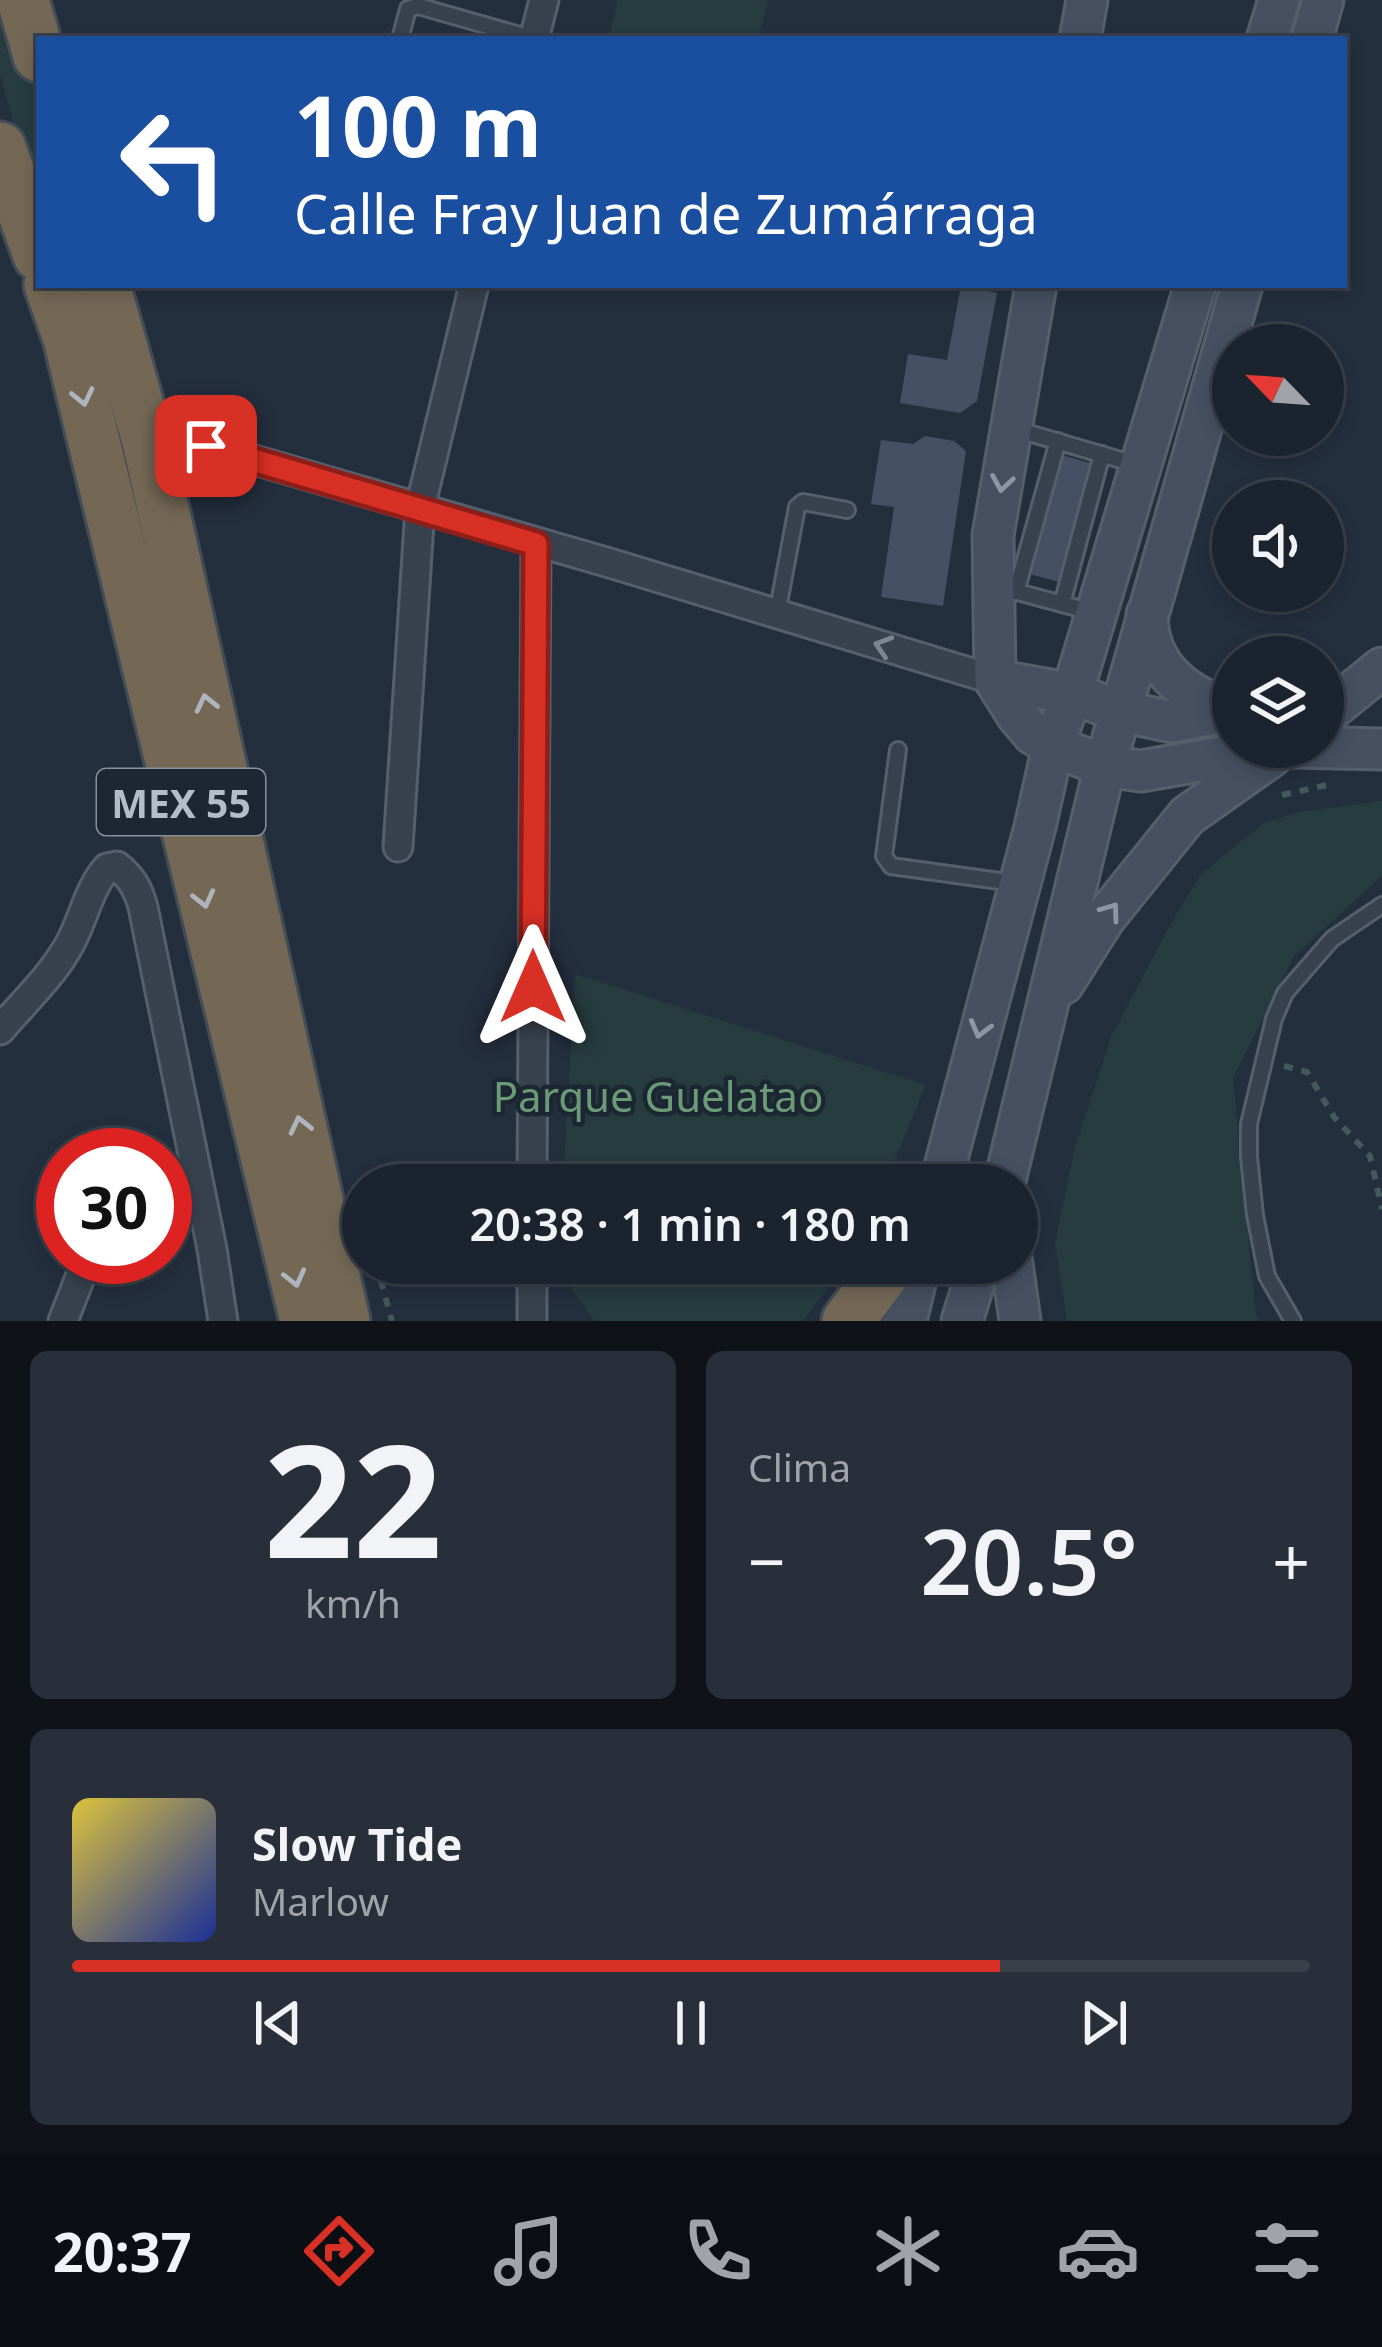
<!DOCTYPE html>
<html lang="es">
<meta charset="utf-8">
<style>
body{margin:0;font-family:"Noto Sans",sans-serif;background:#282f3a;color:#f1f3f6;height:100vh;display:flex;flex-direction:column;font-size:45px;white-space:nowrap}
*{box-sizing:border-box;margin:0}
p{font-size:39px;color:#a0a4aa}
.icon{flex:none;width:66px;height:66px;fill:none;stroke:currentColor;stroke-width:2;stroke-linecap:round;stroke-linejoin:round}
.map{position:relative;height:1321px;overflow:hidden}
.side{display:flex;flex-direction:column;gap:30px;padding:30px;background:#0f1319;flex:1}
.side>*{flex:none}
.top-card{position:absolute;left:36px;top:36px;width:1311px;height:252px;border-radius:0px;box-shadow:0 6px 18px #0003,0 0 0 3px #39404a;background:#1a4fa0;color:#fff;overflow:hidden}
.needle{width:78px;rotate:295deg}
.buttons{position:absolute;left:1212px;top:324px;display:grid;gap:24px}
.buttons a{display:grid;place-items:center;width:132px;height:132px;border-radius:50%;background:#1b232e;box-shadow:0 6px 18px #0003,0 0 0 3px #39404a;font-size:60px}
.speed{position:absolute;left:36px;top:1128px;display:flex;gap:24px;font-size:60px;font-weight:700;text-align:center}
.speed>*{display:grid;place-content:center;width:156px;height:156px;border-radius:50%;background:#1b232e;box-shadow:0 6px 18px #0003,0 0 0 3px #39404a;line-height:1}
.speed .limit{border:18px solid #d22;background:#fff;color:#111}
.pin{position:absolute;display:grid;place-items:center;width:102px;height:102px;color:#fff;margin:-51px;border-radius:24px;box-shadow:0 6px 18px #0006}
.me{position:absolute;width:132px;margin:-66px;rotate:0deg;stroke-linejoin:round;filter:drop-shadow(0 0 9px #0008)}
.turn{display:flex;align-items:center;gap:42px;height:252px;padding:0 60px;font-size:54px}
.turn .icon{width:156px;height:156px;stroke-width:2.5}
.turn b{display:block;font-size:84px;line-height:102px}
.big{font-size:90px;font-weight:600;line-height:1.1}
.side .tile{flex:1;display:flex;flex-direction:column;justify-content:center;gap:18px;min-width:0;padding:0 42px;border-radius:18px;background:#282f3a}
.side .dial{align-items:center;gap:0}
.dial b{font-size:156px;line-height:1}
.song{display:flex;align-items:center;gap:36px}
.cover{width:144px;height:144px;border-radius:18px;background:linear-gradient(135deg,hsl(50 70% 55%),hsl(230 70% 35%))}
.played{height:12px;border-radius:6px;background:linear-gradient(90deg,#d93025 75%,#39404a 75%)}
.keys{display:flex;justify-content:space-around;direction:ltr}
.heat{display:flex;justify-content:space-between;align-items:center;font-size:66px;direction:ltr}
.side .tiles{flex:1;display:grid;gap:30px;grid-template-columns:1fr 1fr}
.tile:last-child{grid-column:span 2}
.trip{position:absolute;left:342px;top:1164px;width:696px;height:120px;border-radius:60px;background:#1b232e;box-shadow:0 6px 18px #0003,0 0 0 3px #39404a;font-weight:600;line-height:120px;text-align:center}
.tabs{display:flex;height:192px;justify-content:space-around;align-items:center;background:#0b0e12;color:#a0a4aa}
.tabs .icon{width:84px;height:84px}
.tabs .active{color:#d93025}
.tabs b{font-size:54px;color:#f1f3f6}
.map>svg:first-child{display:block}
</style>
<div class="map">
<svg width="1382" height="1321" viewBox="0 0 1382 1321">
<rect width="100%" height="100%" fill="#242f3e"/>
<g fill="#263c3f">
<polygon points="617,0 768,0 759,39 609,39"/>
<polygon points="8,14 21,15 39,89 39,210 0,76 0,17"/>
<polygon points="1382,801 1382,876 1294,956 1233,1078 1256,1315 1260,1321 1067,1321 1055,1243 1075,1147 1111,1037 1168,929 1201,874 1264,823 1299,812"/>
<polygon points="575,974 926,1085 884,1185 563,1185"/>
<polygon points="558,1263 847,1263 803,1321 594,1321 558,1270"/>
</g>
<g fill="#455162">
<polygon points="961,286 997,293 977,401 960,413 900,403 908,354 947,360"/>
<polygon points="925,436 954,441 966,451 943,606 881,597 894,507 871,504 881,440 913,444"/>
<polygon points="1058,454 1097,465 1062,583 1023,572"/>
</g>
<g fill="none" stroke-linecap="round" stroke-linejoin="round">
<defs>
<g id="lane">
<polyline points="400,39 408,9 418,6 534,39"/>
<polyline points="1015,429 1138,465"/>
<polyline points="1010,590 1092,612"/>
<polyline points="1016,592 1058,441"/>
<polyline points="1062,604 1102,454"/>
<polyline points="777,614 797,507 803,502 847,510"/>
<polyline points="898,750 884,856 891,866 1014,883"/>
<polyline points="1293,1321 1267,1276 1255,1215 1249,1157 1249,1124 1274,1019 1285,993 1332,939 1382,905"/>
</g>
<g id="street">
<polyline points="534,39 544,0"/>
<polyline points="206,446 613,564 995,680"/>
<polyline points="398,847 420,508 474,285"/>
<path d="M0,1030C23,1003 51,977 68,947C83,922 88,889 107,868L117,866C132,878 138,889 143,907L212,1249L223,1321"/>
<polyline points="532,1185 536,544"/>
<polyline points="63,1321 88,1257"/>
<polyline points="532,1321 532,1263"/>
</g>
<g id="secondary">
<polyline points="1080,39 1087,0"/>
<polyline points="1267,39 1279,0"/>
<polyline points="1312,39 1323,0"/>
<polyline points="1036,285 993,535 995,680 1017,715 1033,734 1053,746 1105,766 1141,771 1281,747"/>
<path d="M1147,614C1147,667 1184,695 1230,710"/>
<polyline points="995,680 1072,694 1121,711 1172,722 1233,710"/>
<polyline points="1323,716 1382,668"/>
<polyline points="1295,747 1382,749"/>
<polyline points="1063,984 1104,919 1187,816 1272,756"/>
<polyline points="940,1185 1035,827 1053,746 1072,694 1195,285"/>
<polyline points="1004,1185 1105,766 1242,285"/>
<polyline points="1012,1263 1020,1321"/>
<polyline points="906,1321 920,1263"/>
<polyline points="962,1321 980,1263"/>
</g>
<g id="highway">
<polyline points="23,0 39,56"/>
<polyline points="0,148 39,255"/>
<polyline points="50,285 69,338 306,1321"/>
<polyline points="104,285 148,441 344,1321"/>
<polyline points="848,1321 891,1263"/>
</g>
</defs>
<use href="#lane" stroke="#565f6c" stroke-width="20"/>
<use href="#street" stroke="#565f6c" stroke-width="33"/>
<use href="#secondary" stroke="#565f6c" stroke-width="45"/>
<use href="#highway" stroke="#434c59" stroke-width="57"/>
<g stroke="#44595c" stroke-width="6" stroke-dasharray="9 9" stroke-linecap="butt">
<polyline points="1282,795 1327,785"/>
<polyline points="1284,1066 1307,1072 1334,1117 1370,1156 1382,1209"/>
<polyline points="376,1263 392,1321"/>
</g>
<use href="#lane" stroke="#38414e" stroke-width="14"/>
<use href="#street" stroke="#38414e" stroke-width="27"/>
<use href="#secondary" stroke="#465061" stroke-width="39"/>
<use href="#highway" stroke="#746855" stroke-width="51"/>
</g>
<defs><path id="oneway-chevron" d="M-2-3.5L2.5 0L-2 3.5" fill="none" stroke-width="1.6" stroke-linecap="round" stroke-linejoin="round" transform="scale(3)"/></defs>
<g stroke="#aeb4bd">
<use href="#oneway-chevron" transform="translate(83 397) rotate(77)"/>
<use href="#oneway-chevron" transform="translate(206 703) rotate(-103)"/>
<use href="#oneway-chevron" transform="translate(204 899) rotate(76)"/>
<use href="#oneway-chevron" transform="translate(300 1125) rotate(-103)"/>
<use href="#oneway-chevron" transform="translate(295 1278) rotate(76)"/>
</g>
<g stroke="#8e96a5">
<use href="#oneway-chevron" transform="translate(1002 483) rotate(99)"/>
<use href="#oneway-chevron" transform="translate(1111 911) rotate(-54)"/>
<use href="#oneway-chevron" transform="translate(980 1029) rotate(105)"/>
</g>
<use stroke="#7c8592" href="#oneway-chevron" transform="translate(883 646) rotate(-163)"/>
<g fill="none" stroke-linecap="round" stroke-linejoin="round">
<defs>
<polyline id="route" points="206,446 536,544 533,987"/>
</defs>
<use href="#route" stroke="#8d1f18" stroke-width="30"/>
<use href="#route" stroke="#d93025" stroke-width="21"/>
</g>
<g text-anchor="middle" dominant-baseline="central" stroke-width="9" stroke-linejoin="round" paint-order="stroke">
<rect fill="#1d2633" stroke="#878f9c" stroke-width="3" x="97" y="769" width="168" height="66" rx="9"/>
<g font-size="39" font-weight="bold" fill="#b4bcc9">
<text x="181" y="802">MEX 55</text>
</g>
<g font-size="42" fill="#6b9a76" stroke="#1d2633">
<text x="658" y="1095">Parque Guelatao</text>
</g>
</g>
</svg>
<div class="buttons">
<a><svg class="needle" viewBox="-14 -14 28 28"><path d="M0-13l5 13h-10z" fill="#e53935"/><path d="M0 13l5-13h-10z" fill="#a0a4aa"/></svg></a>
<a><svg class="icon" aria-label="sound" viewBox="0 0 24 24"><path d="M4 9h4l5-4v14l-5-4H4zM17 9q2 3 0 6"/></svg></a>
<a><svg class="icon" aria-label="layers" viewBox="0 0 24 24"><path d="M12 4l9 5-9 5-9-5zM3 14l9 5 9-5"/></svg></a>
</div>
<div class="speed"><div class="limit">30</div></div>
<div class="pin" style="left:206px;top:446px;background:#d93025"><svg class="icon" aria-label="arrive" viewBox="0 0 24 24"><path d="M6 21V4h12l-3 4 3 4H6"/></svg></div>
<svg class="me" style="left:533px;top:987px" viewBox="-20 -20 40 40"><path d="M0-17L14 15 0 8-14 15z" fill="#d93025" stroke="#fff" stroke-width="4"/></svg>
<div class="trip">20:38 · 1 min · 180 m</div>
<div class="top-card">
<div class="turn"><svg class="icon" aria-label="left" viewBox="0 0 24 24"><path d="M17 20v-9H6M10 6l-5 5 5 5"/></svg><div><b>100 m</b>Calle Fray Juan de Zumárraga</div></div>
</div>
</div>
<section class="side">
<div class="tiles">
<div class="tile dial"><b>22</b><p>km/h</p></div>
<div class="tile"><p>Clima</p>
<div class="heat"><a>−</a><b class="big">20.5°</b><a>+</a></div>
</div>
<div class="tile">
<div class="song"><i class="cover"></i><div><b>Slow Tide</b><p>Marlow</p></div></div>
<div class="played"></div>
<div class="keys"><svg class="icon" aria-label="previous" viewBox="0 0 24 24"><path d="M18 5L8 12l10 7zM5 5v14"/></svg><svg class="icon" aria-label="pause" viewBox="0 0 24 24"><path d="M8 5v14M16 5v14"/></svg><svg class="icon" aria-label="next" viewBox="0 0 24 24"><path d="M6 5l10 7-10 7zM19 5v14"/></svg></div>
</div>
</div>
</section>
<nav class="tabs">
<b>20:37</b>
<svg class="icon active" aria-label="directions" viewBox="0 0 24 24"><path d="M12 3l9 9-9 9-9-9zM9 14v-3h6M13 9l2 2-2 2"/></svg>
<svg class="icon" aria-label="music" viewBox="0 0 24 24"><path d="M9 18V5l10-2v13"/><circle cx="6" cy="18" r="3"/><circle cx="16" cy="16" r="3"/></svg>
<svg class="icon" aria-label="phone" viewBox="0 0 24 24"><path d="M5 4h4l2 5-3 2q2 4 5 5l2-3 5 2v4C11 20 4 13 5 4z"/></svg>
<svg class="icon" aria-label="climate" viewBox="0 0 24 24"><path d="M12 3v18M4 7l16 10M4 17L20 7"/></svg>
<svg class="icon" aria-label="car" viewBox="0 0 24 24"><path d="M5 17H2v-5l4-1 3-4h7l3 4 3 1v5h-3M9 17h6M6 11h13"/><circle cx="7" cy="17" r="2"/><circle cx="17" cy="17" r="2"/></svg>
<svg class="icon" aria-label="filters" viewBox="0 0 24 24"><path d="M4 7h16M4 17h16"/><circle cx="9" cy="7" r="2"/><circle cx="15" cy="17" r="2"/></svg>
</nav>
